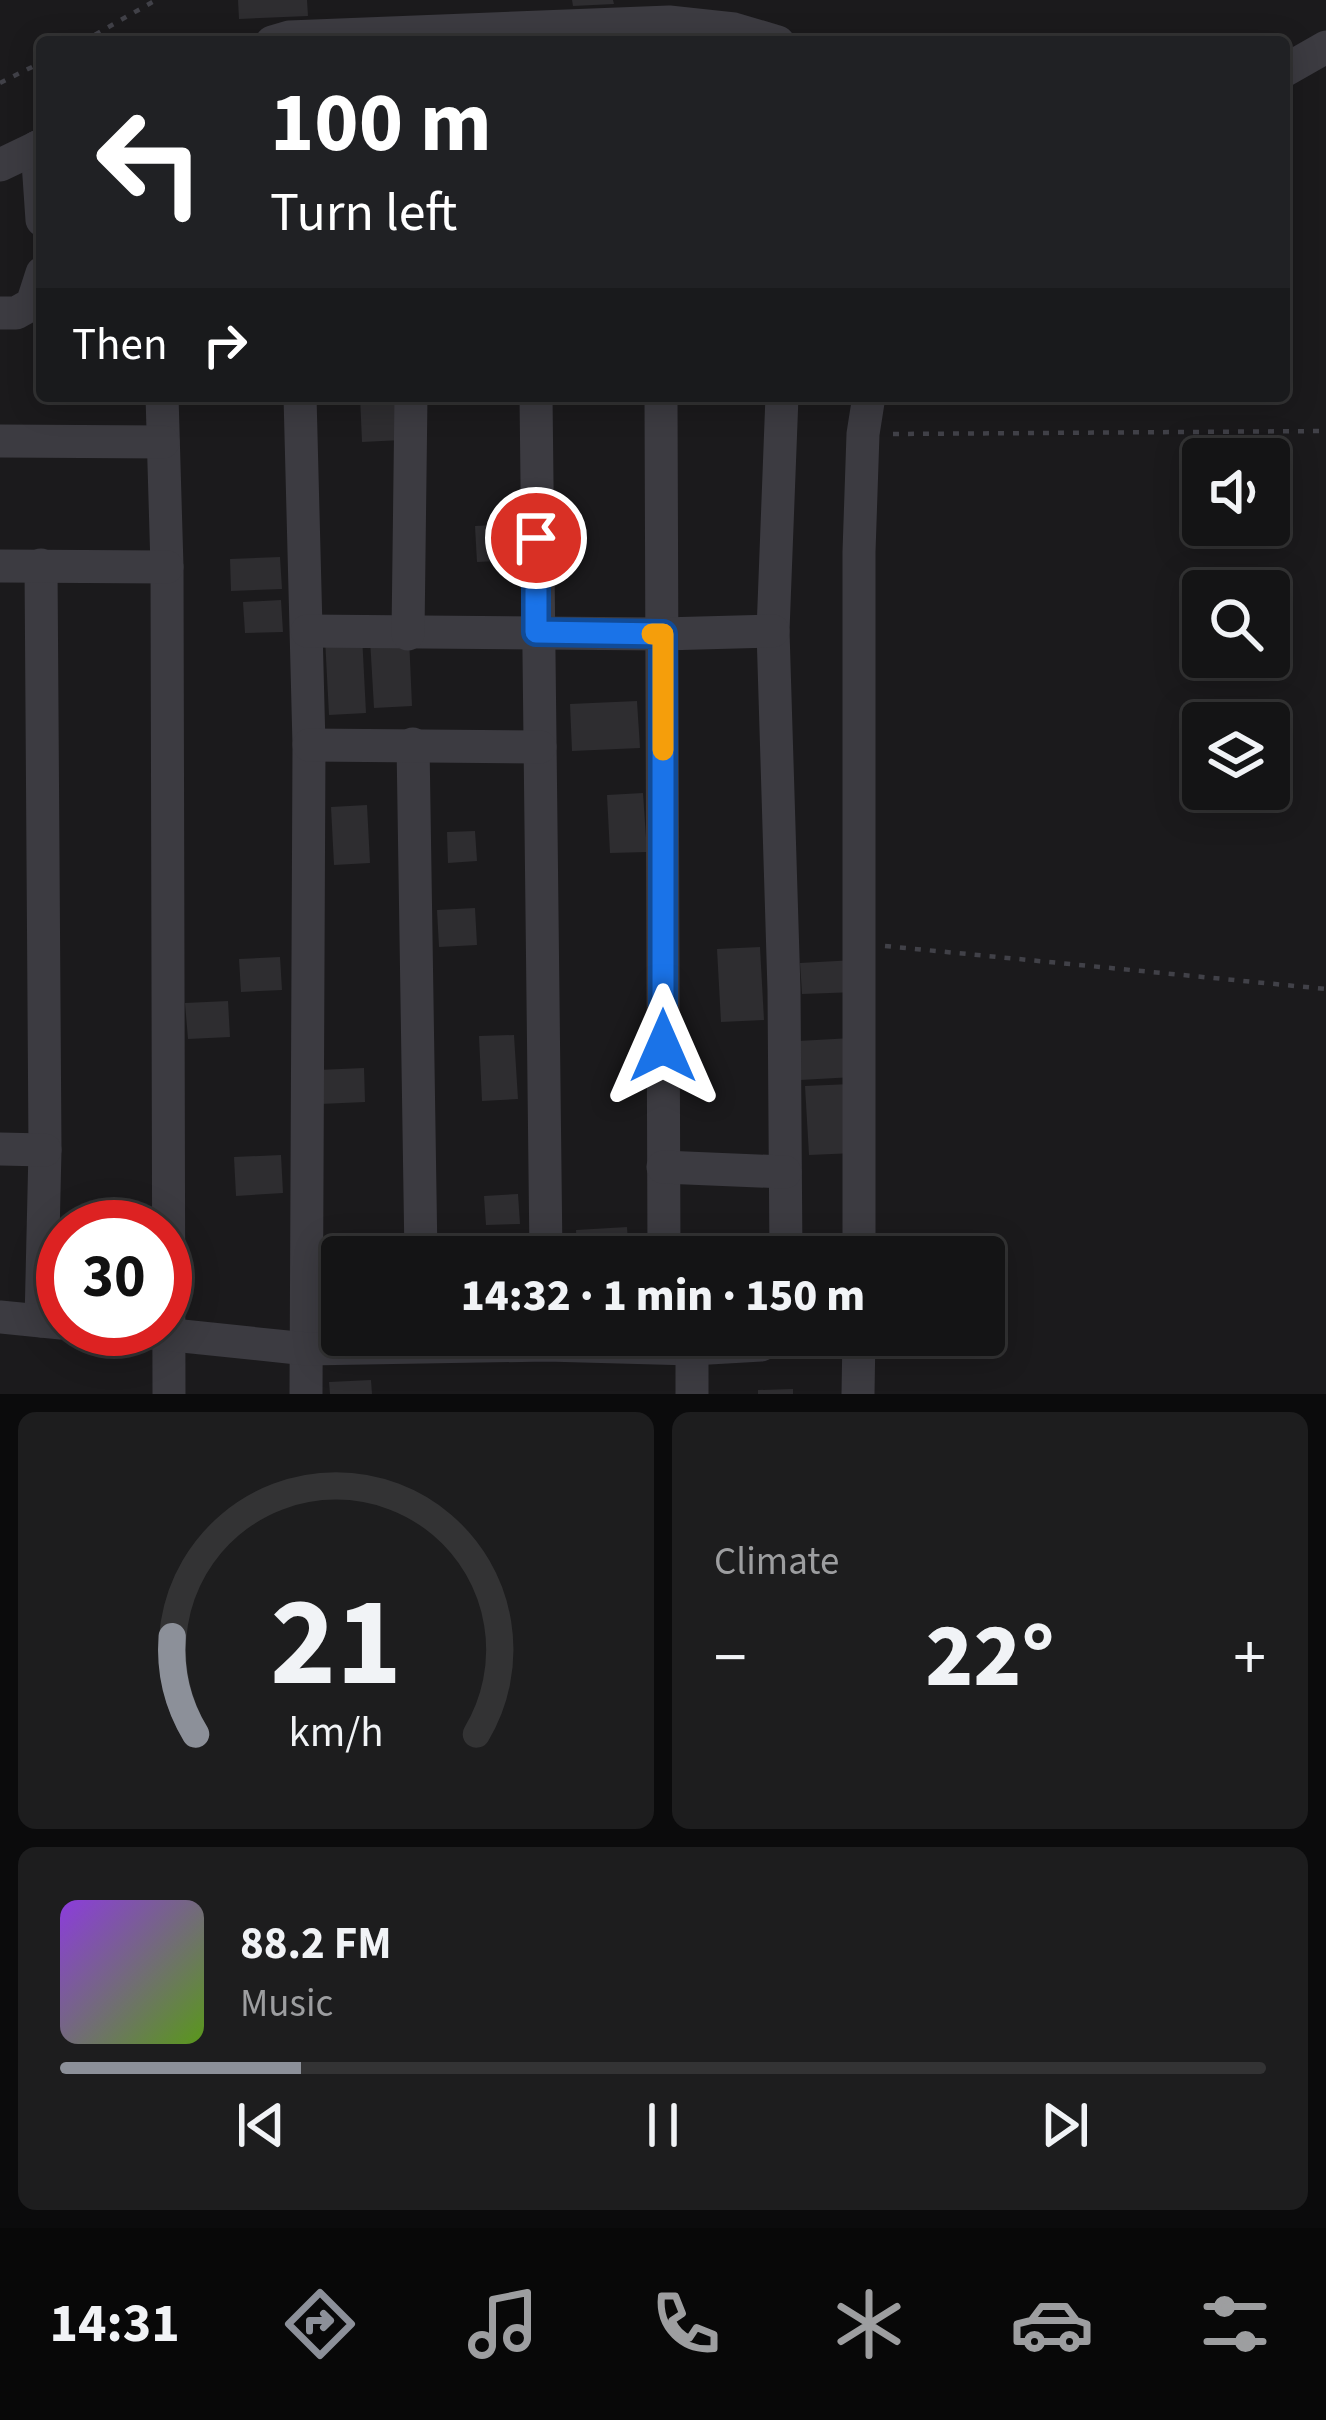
<!DOCTYPE html>
<meta charset="utf-8">
<style>
body{margin:0;font-family:"Source Sans 3",sans-serif;background:#1d1d1e;color:#f1f3f6;height:100vh;display:flex;flex-direction:column;font-size:45px;white-space:nowrap}
*{box-sizing:border-box;margin:0}
p{font-size:39px;color:#9d9ea0}
.icon{flex:none;width:66px;height:66px;fill:none;stroke:currentColor;stroke-width:2;stroke-linecap:round;stroke-linejoin:round}
.map{position:relative;height:1394px;overflow:hidden}
.sheet{display:flex;flex-direction:column;gap:18px;padding:18px;background:#0b0b0c;flex:1}
.sheet>*{flex:none}
.hud{position:absolute;left:36px;top:36px;width:1254px;height:366px;border-radius:12px;box-shadow:0 6px 30px #0003,0 0 0 3px #333334;background:#202124;color:#fff;overflow:hidden}
.buttons{position:absolute;left:1182px;top:438px;display:grid;gap:24px}
.buttons a{display:grid;place-items:center;width:108px;height:108px;border-radius:12px;background:#141415;box-shadow:0 6px 30px #0003,0 0 0 3px #333334;font-size:60px}
.speed{position:absolute;left:36px;top:1200px;display:flex;gap:24px;font-size:60px;font-weight:700;text-align:center}
.speed>*{display:grid;place-content:center;width:156px;height:156px;border-radius:50%;background:#141415;box-shadow:0 6px 30px #0003,0 0 0 3px #333334;line-height:1}
.speed .limit{border:18px solid #d22;background:#fff;color:#111}
.pin{position:absolute;display:grid;place-items:center;width:102px;height:102px;color:#fff;margin:-51px;border:6px solid #fff;border-radius:50%;box-shadow:0 3px 12px #0007}
.me{position:absolute;width:132px;margin:-66px;rotate:0deg;stroke-linejoin:round;filter:drop-shadow(0 0 9px #0008)}
.turn{display:flex;align-items:center;gap:42px;height:252px;padding:0 36px;font-size:54px}
.turn .icon{width:156px;height:156px;stroke-width:2.5}
.turn b{display:block;font-size:84px;line-height:102px}
.then{display:flex;align-items:center;height:114px;padding:0 36px;background:#0003;gap:24px;font-size:45px}
.big{font-size:90px;font-weight:800;line-height:1.1}
.sheet .widget{flex:1;display:flex;flex-direction:column;justify-content:center;gap:18px;min-width:0;padding:0 42px;border-radius:18px;background:#1d1d1e}
.sheet .dial{align-items:center;gap:0}
.dial svg{height:312px;overflow:visible;fill:none;stroke:#333334;stroke-width:7;stroke-linecap:round;text-anchor:middle}
.dial text{fill:#f1f3f6;stroke:none}
.song{display:flex;align-items:center;gap:36px}
.cover{width:144px;height:144px;border-radius:18px;background:linear-gradient(135deg,hsl(270 70% 55%),hsl(90 70% 35%))}
.played{height:12px;border-radius:6px;background:linear-gradient(90deg,#8c9099 20%,#333334 20%)}
.keys{display:flex;justify-content:space-around;direction:ltr}
.heat{display:flex;justify-content:space-between;align-items:center;font-size:66px;direction:ltr}
.sheet .tiles{flex:1;display:grid;gap:18px;grid-template-columns:1fr 1fr}
.widget:last-child{grid-column:span 2}
.trip{position:absolute;left:321px;top:1236px;width:684px;height:120px;border-radius:12px;background:#141415;box-shadow:0 6px 30px #0003,0 0 0 3px #333334;font-weight:800;line-height:120px;text-align:center}
.tabs{display:flex;height:192px;justify-content:space-around;align-items:center;background:#080808;color:#9d9ea0}
.tabs .icon{width:84px;height:84px}
.tabs .selected{color:#8c9099}
.tabs b{font-size:54px;color:#f1f3f6}
.map>svg:first-child{display:block}
</style>
<div class="map">
<svg width="1326" height="1394" viewBox="0 0 1326 1394">
<rect width="100%" height="100%" fill="#1b1a1c"/>
<g fill="#2e2d30">
<polygon points="238,0 307,0 308,16 239,19"/>
<polygon points="572,0 613,0 614,4 573,6"/>
<polygon points="360,396 399,396 402,440 362,442"/>
<polygon points="513,524 514,560 477,562 475,526"/>
<polygon points="280,557 282,589 231,591 230,559"/>
<polygon points="281,600 283,632 245,633 243,602"/>
<polygon points="362,635 366,713 329,715 325,638"/>
<polygon points="409,637 412,706 374,708 370,639"/>
<polygon points="637,701 640,748 572,751 570,704"/>
<polygon points="643,793 647,852 610,853 607,795"/>
<polygon points="367,805 370,863 334,865 331,807"/>
<polygon points="475,831 477,861 448,863 447,832"/>
<polygon points="475,908 477,945 439,947 437,910"/>
<polygon points="760,947 764,1020 721,1022 717,949"/>
<polygon points="280,957 282,990 241,992 239,959"/>
<polygon points="855,960 857,992 802,994 800,963"/>
<polygon points="228,1001 230,1037 188,1039 185,1003"/>
<polygon points="514,1035 518,1099 482,1101 479,1036"/>
<polygon points="852,1038 854,1077 800,1080 798,1041"/>
<polygon points="364,1068 365,1102 320,1104 318,1070"/>
<polygon points="851,1084 855,1153 809,1155 805,1086"/>
<polygon points="281,1155 283,1193 236,1196 234,1157"/>
<polygon points="518,1194 520,1224 486,1225 484,1196"/>
<polygon points="627,1227 629,1257 577,1257 576,1230"/>
<polygon points="803,1335 852,1335 852,1340 803,1342"/>
<polygon points="371,1380 372,1394 330,1394 329,1382"/>
<polygon points="793,1389 793,1394 758,1394 758,1390"/>
</g>
<g fill="none" stroke-linecap="round" stroke-linejoin="round">
<g stroke="#414148" stroke-width="4.5" stroke-dasharray="6 9" stroke-linecap="butt">
<polyline points="82,42 156,0"/>
<polyline points="0,83 42,62"/>
<polyline points="893,434 1326,431"/>
<polyline points="885,946 1326,989"/>
</g>
<g stroke="#3c3b41" stroke-width="33">
<polyline points="272,42 289,37 669,22 734,29 778,42"/>
<polyline points="1284,71 1326,47"/>
<polyline points="37,147 42,220"/>
<polyline points="0,165 42,145"/>
<polyline points="0,313 16,313 32,304 42,273"/>
<polyline points="162,396 167,567 169,1394"/>
<polyline points="300,396 309,745 306,1394"/>
<polyline points="536,396 546,1257"/>
<polyline points="661,396 664,1257"/>
<polyline points="782,396 773,631 784,990 786,1257"/>
<polyline points="0,441 163,442"/>
<polyline points="41,565 45,1150 41,1321"/>
<polyline points="0,566 167,567"/>
<polyline points="307,631 663,634 773,631"/>
<polyline points="408,634 411,396"/>
<polyline points="413,744 421,1257"/>
<polyline points="309,745 540,747"/>
<polyline points="0,1149 45,1150"/>
<polyline points="663,1167 785,1172"/>
<polyline points="859,1257 859,552 863,434 869,396"/>
<polyline points="0,1317 61,1323"/>
<polyline points="115,1329 307,1349 547,1345 692,1349 761,1345 781,1335"/>
<polyline points="692,1349 692,1394"/>
<polyline points="858,1394 859,1335"/>
</g>
</g>
<g fill="none" stroke-linecap="round" stroke-linejoin="round">
<defs>
<polyline id="route" points="536,538 536,632 663,634 663,1046"/>
</defs>
<use href="#route" stroke="#114b97" stroke-width="30"/>
<use href="#route" stroke="#1a73e8" stroke-width="21"/>
<polyline stroke="#f59e0b" stroke-width="21" points="652,634 663,634 663,750"/>
</g>
</svg>
<div class="buttons">
<a><svg class="icon" aria-label="sound" viewBox="0 0 24 24"><path d="M4 9h4l5-4v14l-5-4H4zM17 9q2 3 0 6"/></svg></a>
<a><svg class="icon" aria-label="search" viewBox="0 0 24 24"><circle cx="10" cy="10" r="6"/><path d="M15 15l6 6"/></svg></a>
<a><svg class="icon" aria-label="layers" viewBox="0 0 24 24"><path d="M12 4l9 5-9 5-9-5zM3 14l9 5 9-5"/></svg></a>
</div>
<div class="speed"><div class="limit">30</div></div>
<div class="pin" style="left:536px;top:538px;background:#d93025"><svg class="icon" aria-label="arrive" viewBox="0 0 24 24"><path d="M6 21V4h12l-3 4 3 4H6"/></svg></div>
<svg class="me" style="left:663px;top:1046px" viewBox="-20 -20 40 40"><path d="M0-17L14 15 0 8-14 15z" fill="#1a73e8" stroke="#fff" stroke-width="4"/></svg>
<div class="trip">14:32 · 1 min · 150 m</div>
<div class="hud">
<div class="turn"><svg class="icon" aria-label="left" viewBox="0 0 24 24"><path d="M17 20v-9H6M10 6l-5 5 5 5"/></svg><div><b>100 m</b>Turn left</div></div>
<div class="then">Then<svg class="icon" aria-label="right" viewBox="0 0 24 24"><path d="M7 20v-9h11M14 6l5 5-5 5"/></svg></div>
</div>
</div>
<section class="sheet">
<div class="tiles">
<div class="widget dial"><svg viewBox="0 0 100 80">
<path d="M14 69A42 42 0 1 1 86 69"/>
<path d="M14 69A42 42 0 0 1 8 44" stroke="#8c9099"/>
<text x="50" y="56" font-size="32" font-weight="700">21</text>
<text x="50" y="72" font-size="11">km/h</text>
</svg></div>
<div class="widget"><p>Climate</p>
<div class="heat"><a>−</a><b class="big">22°</b><a>+</a></div>
</div>
<div class="widget">
<div class="song"><i class="cover"></i><div><b>88.2 FM</b><p>Music</p></div></div>
<div class="played"></div>
<div class="keys"><svg class="icon" aria-label="previous" viewBox="0 0 24 24"><path d="M18 5L8 12l10 7zM5 5v14"/></svg><svg class="icon" aria-label="pause" viewBox="0 0 24 24"><path d="M8 5v14M16 5v14"/></svg><svg class="icon" aria-label="next" viewBox="0 0 24 24"><path d="M6 5l10 7-10 7zM19 5v14"/></svg></div>
</div>
</div>
</section>
<nav class="tabs">
<b>14:31</b>
<svg class="icon selected" aria-label="directions" viewBox="0 0 24 24"><path d="M12 3l9 9-9 9-9-9zM9 14v-3h6M13 9l2 2-2 2"/></svg>
<svg class="icon" aria-label="music" viewBox="0 0 24 24"><path d="M9 18V5l10-2v13"/><circle cx="6" cy="18" r="3"/><circle cx="16" cy="16" r="3"/></svg>
<svg class="icon" aria-label="phone" viewBox="0 0 24 24"><path d="M5 4h4l2 5-3 2q2 4 5 5l2-3 5 2v4C11 20 4 13 5 4z"/></svg>
<svg class="icon" aria-label="climate" viewBox="0 0 24 24"><path d="M12 3v18M4 7l16 10M4 17L20 7"/></svg>
<svg class="icon" aria-label="car" viewBox="0 0 24 24"><path d="M5 17H2v-5l4-1 3-4h7l3 4 3 1v5h-3M9 17h6M6 11h13"/><circle cx="7" cy="17" r="2"/><circle cx="17" cy="17" r="2"/></svg>
<svg class="icon" aria-label="filters" viewBox="0 0 24 24"><path d="M4 7h16M4 17h16"/><circle cx="9" cy="7" r="2"/><circle cx="15" cy="17" r="2"/></svg>
</nav>
